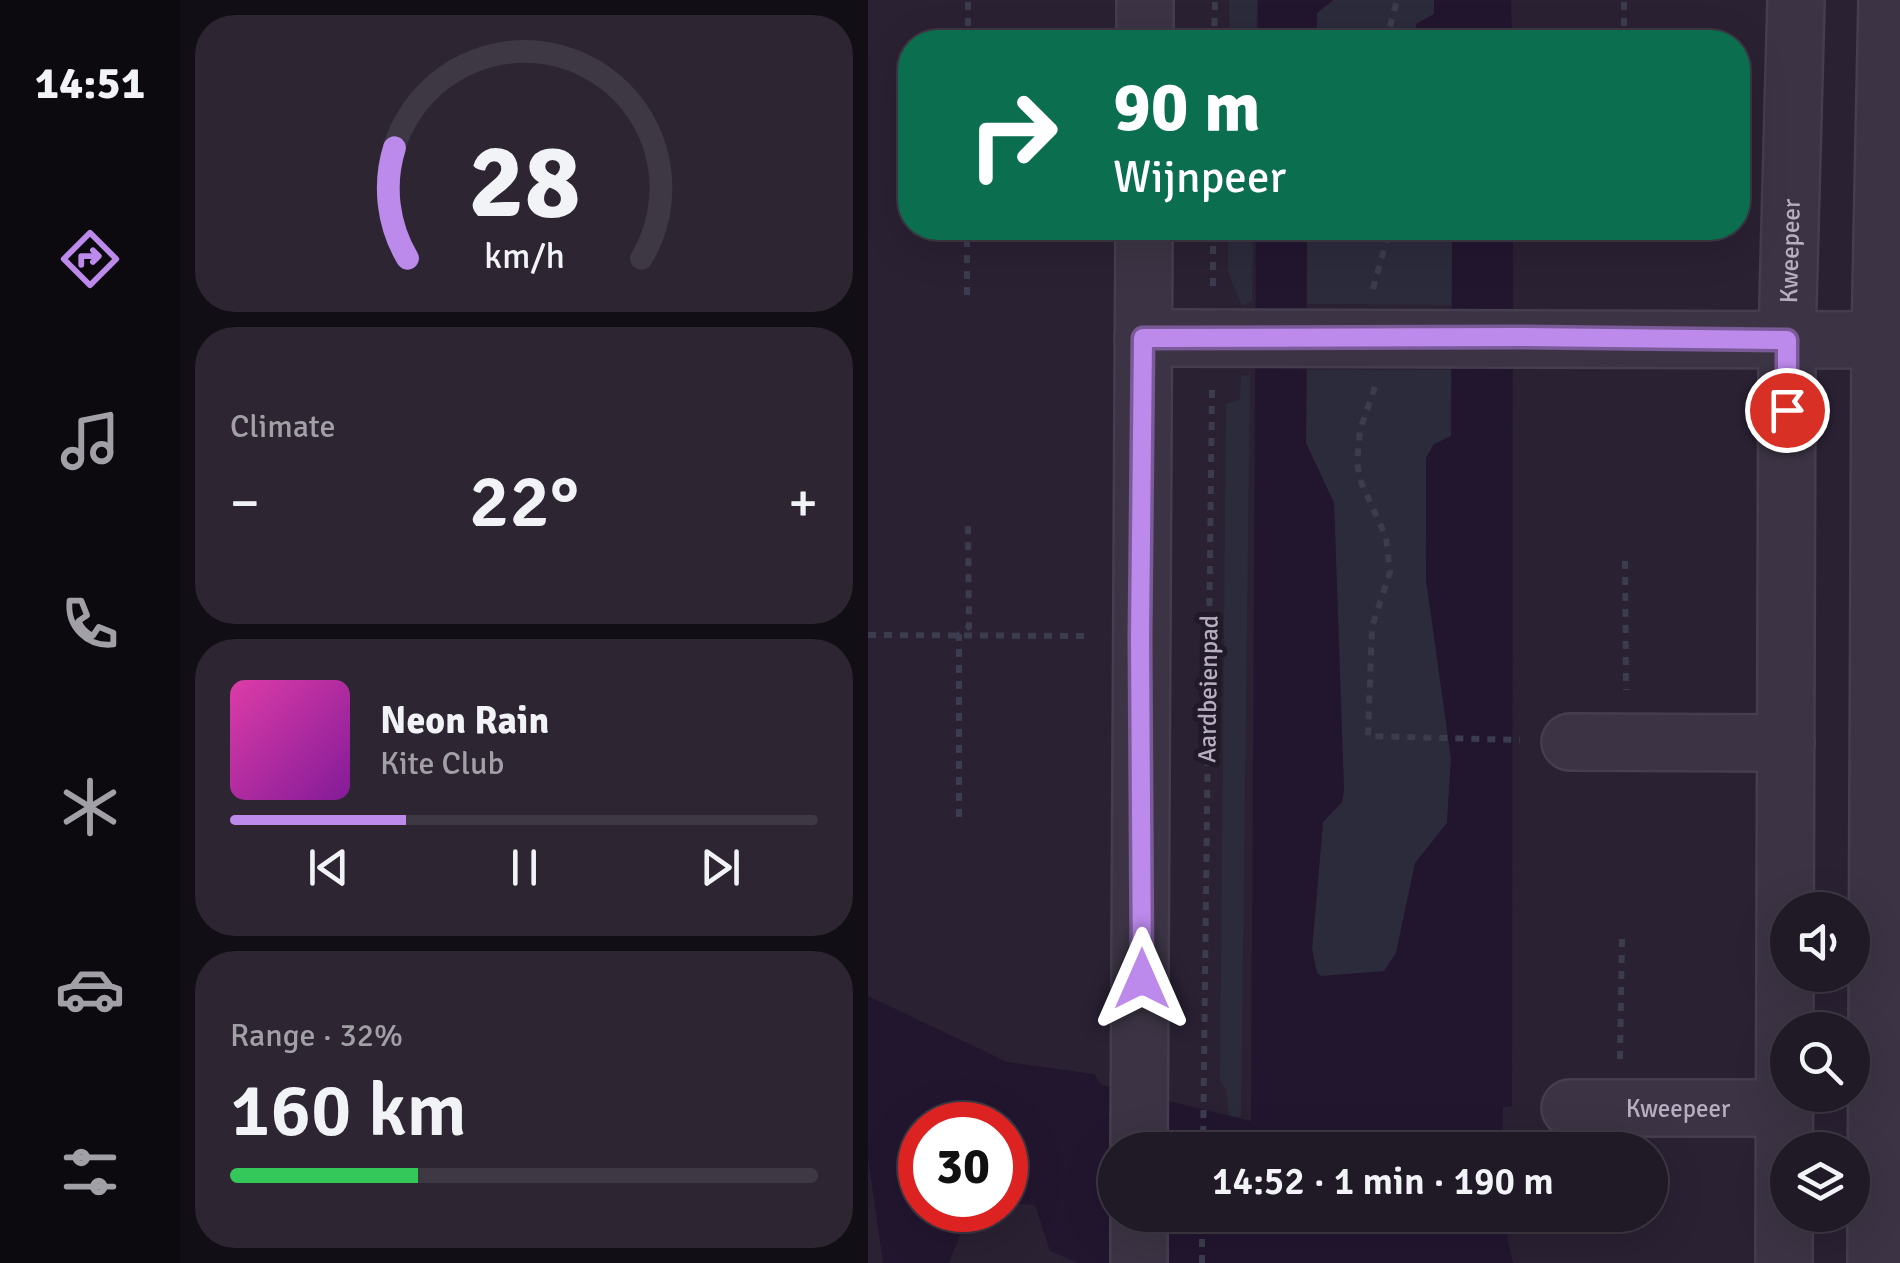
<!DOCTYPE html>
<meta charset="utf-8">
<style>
body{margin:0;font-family:Signika,sans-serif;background:#2d2632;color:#f1f3f6;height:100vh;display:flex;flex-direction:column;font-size:38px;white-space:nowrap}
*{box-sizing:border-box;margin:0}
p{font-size:32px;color:#a2a0a7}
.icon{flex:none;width:55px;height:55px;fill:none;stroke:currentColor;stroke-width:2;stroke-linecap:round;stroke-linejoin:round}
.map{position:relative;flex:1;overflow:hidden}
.sheet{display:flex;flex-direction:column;gap:15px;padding:15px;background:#120e15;width:688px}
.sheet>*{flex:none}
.guide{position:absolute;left:30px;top:30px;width:852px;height:210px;border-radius:40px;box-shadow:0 10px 40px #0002,0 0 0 2px #3d3843;background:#0b6e4f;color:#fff;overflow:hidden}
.tools{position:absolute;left:902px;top:892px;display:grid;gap:20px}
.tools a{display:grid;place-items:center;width:100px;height:100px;border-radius:50%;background:#201926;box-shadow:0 10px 40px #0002,0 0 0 2px #3d3843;font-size:50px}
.speed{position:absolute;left:30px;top:1102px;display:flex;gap:20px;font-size:50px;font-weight:700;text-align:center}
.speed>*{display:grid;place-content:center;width:130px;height:130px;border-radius:50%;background:#201926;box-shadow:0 10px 40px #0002,0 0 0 2px #3d3843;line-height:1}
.speed .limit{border:15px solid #d22;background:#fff;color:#111}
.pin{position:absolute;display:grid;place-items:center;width:85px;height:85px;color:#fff;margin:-42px;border:5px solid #fff;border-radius:50%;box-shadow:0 2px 10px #0007}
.me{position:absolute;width:110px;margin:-55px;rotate:0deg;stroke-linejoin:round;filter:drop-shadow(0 0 8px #0008)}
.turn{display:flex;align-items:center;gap:35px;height:210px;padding:0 50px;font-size:45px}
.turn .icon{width:130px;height:130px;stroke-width:2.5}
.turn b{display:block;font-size:70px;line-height:85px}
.big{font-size:75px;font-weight:600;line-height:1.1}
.sheet .card{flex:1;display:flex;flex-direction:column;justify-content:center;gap:15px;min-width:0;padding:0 35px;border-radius:40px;background:#2d2632}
.sheet .dial{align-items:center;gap:0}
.dial svg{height:260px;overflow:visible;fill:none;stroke:#3d3843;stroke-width:7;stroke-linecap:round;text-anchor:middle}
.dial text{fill:#f1f3f6;stroke:none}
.song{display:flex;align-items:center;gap:30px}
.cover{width:120px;height:120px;border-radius:15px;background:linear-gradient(135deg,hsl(320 70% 55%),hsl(290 70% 35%))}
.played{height:10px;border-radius:5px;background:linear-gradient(90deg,#bc8aeb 30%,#3d3843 30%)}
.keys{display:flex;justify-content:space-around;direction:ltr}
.heat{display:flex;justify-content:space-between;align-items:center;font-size:55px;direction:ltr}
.charge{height:15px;border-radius:8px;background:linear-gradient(90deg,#34c759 32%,#3d3843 0)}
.trip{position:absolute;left:230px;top:1132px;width:570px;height:100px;border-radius:50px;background:#201926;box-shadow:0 10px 40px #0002,0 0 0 2px #3d3843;font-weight:600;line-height:100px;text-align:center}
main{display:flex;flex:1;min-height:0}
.tab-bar{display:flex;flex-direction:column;width:180px;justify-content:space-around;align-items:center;background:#0d0a0f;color:#a2a0a7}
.tab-bar .icon{width:70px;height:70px}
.tab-bar .current{color:#bc8aeb}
.tab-bar b{font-size:45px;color:#f1f3f6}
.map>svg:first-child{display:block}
</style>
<main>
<nav class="tab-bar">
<b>14:51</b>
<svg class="icon current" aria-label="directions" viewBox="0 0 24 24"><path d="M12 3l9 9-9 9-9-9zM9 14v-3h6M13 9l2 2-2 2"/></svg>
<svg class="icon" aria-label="music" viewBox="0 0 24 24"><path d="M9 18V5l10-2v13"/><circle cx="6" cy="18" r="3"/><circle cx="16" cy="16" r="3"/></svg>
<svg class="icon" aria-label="phone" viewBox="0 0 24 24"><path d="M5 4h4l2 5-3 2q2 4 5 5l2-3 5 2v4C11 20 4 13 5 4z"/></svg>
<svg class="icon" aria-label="climate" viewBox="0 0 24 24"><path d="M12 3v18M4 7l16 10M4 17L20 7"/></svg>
<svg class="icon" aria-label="car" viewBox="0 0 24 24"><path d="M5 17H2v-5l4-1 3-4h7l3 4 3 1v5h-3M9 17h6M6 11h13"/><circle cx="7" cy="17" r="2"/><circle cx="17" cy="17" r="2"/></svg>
<svg class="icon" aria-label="filters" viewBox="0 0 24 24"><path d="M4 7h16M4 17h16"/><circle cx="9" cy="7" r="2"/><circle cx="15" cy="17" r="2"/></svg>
</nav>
<section class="sheet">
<div class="card dial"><svg viewBox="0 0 100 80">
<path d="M14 69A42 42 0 1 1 86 69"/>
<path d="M14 69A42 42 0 0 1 10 35" stroke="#bc8aeb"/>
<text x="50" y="56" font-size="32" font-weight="700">28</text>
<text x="50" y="72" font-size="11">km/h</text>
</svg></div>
<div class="card"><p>Climate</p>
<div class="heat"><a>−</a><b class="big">22°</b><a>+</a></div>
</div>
<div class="card">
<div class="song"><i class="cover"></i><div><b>Neon Rain</b><p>Kite Club</p></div></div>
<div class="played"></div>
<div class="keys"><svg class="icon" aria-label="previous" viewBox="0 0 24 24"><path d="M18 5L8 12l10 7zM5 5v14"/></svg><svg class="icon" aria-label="pause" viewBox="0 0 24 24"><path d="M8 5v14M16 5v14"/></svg><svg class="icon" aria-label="next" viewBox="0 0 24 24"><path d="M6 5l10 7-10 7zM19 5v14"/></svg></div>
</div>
<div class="card"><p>Range · 32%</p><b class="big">160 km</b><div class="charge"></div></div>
</section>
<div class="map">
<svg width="1033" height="1263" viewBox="0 0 1033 1263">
<rect width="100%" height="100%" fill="#2a2133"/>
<g fill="#2c2b3c">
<polygon points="361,0 389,0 388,42 361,42"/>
<polygon points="465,0 566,0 566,14 548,25 548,42 452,42 449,35 449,13"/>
<polygon points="360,228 385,228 384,301 374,306 360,272"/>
<polygon points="439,228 573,228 585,236 584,305 439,304"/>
<polygon points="439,370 584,370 583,436 566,444 557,553 583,759 579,823 547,863 528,953 516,972 453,976 449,974 444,949 455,822 474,802 476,791 466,503 438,443"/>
<polygon points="382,375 373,1117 361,1116 358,1090 352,1080 358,404 372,400 373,376"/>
</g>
<g fill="#22162f">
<polygon points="390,0 465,0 449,13 449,35 452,42 390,42"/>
<polygon points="566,0 643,0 644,42 548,42 548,24 566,14"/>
<polygon points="388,228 439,228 438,443 466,503 476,791 474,802 455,822 444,949 449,973 453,976 516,971 528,953 547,863 579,823 583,759 558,580 558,458 566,444 583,436 584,237 573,228 645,228 644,1106 635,1107 634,1150 248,1150 248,1215 634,1215 645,1263 210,1263 182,1251 167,1205 138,1203 138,1125 52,1125 52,1210 102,1210 81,1263 15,1263 0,1158 0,996 139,1062 226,1074 234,1085 383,1121"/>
</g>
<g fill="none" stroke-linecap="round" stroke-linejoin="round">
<defs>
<g id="minor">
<polyline points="277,42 277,0"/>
<polyline points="275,338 1033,340"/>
<polyline points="702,742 918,743"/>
<path id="s1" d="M702,1108H917"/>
<polyline points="271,1150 276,228"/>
<polyline points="271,1263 271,1215"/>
<path id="s2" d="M916,1263L919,340L928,0"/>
<polyline points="1008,1263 1012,339 1019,0"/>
</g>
</defs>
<use href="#minor" stroke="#453e4e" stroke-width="60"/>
<g stroke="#3b3c4d" stroke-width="6" stroke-dasharray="8 8" stroke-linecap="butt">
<polyline points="100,42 100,0"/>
<polyline points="346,42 347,0"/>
<polyline points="518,42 529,0"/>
<polyline points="756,42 756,0"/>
<polyline points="345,286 345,228"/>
<polyline points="505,289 522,228"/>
<polyline points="99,295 99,228"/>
<polyline points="507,387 492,430 489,463 493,482 518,537 522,572 504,627 500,736 652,740"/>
<polyline points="757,561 758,690"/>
<polyline points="0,635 224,636"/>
<polyline points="91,817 91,634 101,627 100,521"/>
<polyline points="752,1059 754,939"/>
<polyline points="335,1150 344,389"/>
<polyline points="334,1263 334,1215"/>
</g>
<use href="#minor" stroke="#3c3444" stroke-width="55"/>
</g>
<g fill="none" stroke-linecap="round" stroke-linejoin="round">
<defs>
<polyline id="route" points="274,979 272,637 275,338 651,337 919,340 919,410"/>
</defs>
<use href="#route" stroke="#7a5a99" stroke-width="25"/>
<use href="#route" stroke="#bc8aeb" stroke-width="18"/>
</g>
<g text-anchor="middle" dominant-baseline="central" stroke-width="10" stroke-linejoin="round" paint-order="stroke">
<g font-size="25" fill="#b8aec1" stroke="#211a28">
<text stroke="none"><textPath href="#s2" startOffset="1012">Kweepeer</textPath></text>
<text transform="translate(340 689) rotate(-89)">Aardbeienpad</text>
<text stroke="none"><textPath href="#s1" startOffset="108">Kweepeer</textPath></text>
</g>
</g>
</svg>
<div class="tools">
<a><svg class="icon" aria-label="sound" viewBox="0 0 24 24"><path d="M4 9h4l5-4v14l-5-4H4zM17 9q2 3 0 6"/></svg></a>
<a><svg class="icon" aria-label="search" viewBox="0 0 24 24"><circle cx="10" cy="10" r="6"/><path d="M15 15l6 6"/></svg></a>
<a><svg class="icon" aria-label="layers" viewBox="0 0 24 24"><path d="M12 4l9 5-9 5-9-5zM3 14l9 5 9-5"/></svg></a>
</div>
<div class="speed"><div class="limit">30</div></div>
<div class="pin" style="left:919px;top:410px;background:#d93025"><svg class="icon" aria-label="arrive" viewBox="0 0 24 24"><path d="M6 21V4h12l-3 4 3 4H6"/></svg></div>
<svg class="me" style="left:274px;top:979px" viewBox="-20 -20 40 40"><path d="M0-17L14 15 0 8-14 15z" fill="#bc8aeb" stroke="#fff" stroke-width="4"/></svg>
<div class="trip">14:52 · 1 min · 190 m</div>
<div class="guide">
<div class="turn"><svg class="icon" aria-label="right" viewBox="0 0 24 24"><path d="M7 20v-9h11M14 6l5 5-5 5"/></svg><div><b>90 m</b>Wijnpeer</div></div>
</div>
</div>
</main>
